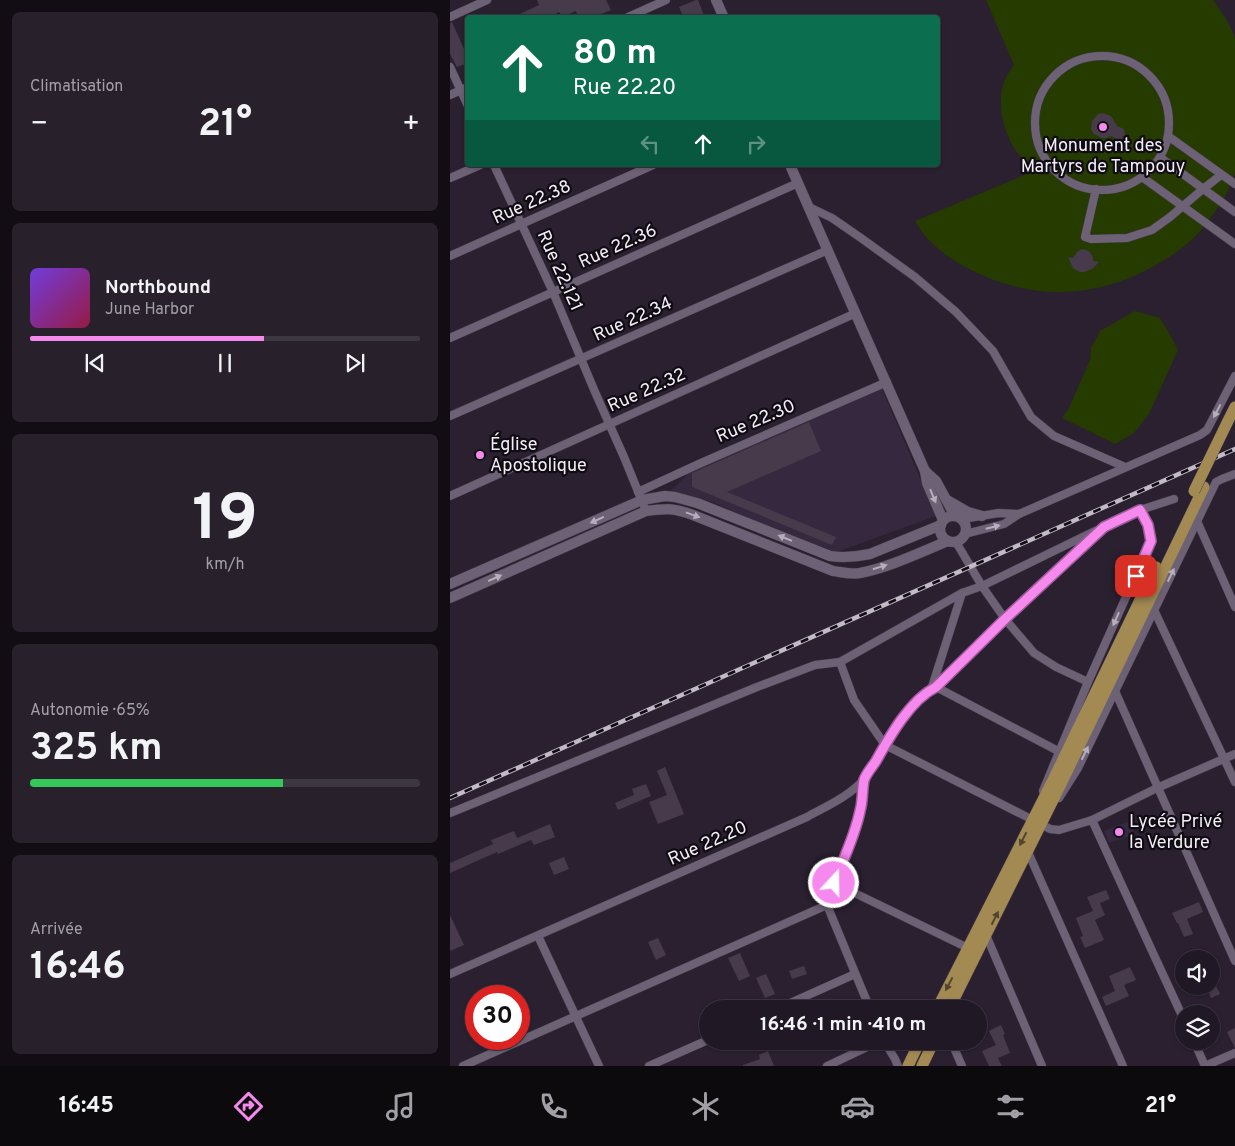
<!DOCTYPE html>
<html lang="fr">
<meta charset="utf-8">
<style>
body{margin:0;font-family:Overpass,sans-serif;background:#28212c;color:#f1f3f6;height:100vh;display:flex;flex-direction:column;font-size:19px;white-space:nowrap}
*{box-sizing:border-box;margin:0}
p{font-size:16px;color:#a2a0a6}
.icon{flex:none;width:28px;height:28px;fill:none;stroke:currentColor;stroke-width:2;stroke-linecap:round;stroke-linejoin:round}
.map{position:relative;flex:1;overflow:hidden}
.sheet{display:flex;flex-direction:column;gap:12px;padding:12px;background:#120d14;width:450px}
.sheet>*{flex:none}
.guide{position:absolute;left:15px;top:15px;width:475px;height:152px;border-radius:5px;box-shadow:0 1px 4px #0004,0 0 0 1px #3d3741;background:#0b6e4f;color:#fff;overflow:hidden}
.fabs{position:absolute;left:725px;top:950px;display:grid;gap:10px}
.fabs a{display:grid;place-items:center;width:45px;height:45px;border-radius:50%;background:#201824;box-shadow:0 1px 4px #0004,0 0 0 1px #3d3741;font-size:25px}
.speed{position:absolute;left:15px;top:985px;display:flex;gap:10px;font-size:25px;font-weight:700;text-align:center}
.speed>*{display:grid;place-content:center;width:65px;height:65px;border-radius:50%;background:#201824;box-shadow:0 1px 4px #0004,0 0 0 1px #3d3741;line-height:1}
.speed .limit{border:8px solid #d22;background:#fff;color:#111}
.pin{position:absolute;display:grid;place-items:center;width:42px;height:42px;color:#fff;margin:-21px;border-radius:10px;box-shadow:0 2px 8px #0006}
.me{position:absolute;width:55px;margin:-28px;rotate:21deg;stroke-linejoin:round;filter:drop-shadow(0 0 4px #0008)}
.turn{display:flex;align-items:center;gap:18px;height:105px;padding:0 25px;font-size:22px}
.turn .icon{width:65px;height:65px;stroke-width:2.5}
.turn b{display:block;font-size:35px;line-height:42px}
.lanes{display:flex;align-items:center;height:48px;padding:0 25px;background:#0003;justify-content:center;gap:25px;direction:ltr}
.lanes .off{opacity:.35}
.big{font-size:38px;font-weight:700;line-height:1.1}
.sheet .widget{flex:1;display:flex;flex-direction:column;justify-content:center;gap:8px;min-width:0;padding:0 18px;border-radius:8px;background:#28212c}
.sheet .dial{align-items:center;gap:0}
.dial b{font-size:65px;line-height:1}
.song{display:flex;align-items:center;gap:15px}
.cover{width:60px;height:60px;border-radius:8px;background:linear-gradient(135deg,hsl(260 70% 55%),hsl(340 70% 35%))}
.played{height:5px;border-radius:2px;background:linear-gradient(90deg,#f589ee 60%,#3d3741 60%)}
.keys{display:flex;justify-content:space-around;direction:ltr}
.heat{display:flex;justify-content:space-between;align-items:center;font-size:28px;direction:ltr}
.charge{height:8px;border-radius:4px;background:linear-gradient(90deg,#34c759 65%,#3d3741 0)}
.trip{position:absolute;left:249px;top:1000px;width:288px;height:50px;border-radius:25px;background:#201824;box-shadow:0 1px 4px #0004,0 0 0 1px #3d3741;font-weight:700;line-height:50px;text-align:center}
.dock{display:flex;height:80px;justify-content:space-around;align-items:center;background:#0d0a0e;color:#a2a0a6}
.dock .icon{width:35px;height:35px}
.dock .on{color:#f589ee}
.dock b{font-size:22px;color:#f1f3f6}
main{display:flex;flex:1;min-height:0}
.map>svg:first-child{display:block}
</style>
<main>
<section class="sheet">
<div class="widget"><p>Climatisation</p>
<div class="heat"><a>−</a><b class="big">21°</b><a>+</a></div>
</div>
<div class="widget">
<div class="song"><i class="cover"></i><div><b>Northbound</b><p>June Harbor</p></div></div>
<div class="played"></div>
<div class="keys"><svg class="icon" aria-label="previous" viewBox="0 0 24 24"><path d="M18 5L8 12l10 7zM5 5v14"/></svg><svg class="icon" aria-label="pause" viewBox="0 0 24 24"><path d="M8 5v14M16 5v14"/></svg><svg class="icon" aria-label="next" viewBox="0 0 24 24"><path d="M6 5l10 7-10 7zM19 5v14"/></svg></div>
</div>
<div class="widget dial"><b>19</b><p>km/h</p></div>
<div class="widget"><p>Autonomie · 65%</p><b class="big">325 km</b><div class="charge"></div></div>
<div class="widget"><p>Arrivée</p><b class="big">16:46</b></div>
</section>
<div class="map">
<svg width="785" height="1066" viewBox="0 0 785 1066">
<rect width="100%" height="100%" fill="#2a2030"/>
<g fill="#36283e">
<polygon points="432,389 486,516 381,554 262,502 220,491 240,472"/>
<polygon points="679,821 685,834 659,843 654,831"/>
</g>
<g fill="#263b00">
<path d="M536,0H763C772,12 781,25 785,39C785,45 785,52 785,58C785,74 785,89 785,104C785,120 785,137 785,153C785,159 785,166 785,172C783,185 770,205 762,216C748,237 728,253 706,265C646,299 583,301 521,270C499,259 477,243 465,221L589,169C584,165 577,163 572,158C556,142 546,108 553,85C555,78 559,71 564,65Z"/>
<polygon points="685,311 710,318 719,333 728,350 699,414 684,433 665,444 612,418 619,408 640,360 641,348 650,331"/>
</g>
<g fill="#473a4b">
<polygon points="87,0 156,0 161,10 142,18 128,18 126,11 112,17 109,12 99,18 61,18 89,5"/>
<polygon points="246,0 248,0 255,18 238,18 236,14 233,16 229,7"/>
<polygon points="2,22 18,58 18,63 7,67 0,54 0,23"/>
<polygon points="653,113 661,116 663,119 667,126 674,129 675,134 672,139 669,140 666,139 662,136 655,138 651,138 643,133 641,129 642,121 648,114"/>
<polygon points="632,249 639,251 643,257 643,261 649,262 642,269 634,272 630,272 623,268 618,257 623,258 627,252"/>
<polygon points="359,422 371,451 277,492 386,537 382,545 242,487 242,473"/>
<polygon points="215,767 234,814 208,824 199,802 217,795 207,771"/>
<polygon points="196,784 201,796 168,810 165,803 184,795 182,789"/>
<polygon points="100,824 105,837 84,845 81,840 48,854 47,852 0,873 0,863 43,844 41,840 64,831 67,838"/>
<polygon points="114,857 119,869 104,875 99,863"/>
<polygon points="656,890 660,899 650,903 655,915 645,920 654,940 635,948 630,937 633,936 626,918 643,911 637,897"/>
<polygon points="749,902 753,912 737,919 743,934 734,937 728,923 727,923 722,913"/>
<polygon points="0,915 14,945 0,951"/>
<polygon points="208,938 216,955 206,960 198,942"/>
<polygon points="290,953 300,976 289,981 278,958"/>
<polygon points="354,966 357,974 342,979 339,971"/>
<polygon points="680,967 686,980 674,985 679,996 656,1006 652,997 665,991 659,976"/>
<polygon points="316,974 325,994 315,998 306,978"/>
<polygon points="756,986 766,986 770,994 761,998"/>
<polygon points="551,1025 555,1034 553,1035 560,1053 548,1058 552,1066 539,1066 532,1051 546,1045 539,1031"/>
<polygon points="785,1028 785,1048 777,1032"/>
<polygon points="318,1051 324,1066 293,1066 293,1065 310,1059 309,1055"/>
</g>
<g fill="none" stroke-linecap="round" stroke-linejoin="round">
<defs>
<g id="street">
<polyline points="0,17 37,0"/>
<polyline points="176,18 216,0"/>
<circle cx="652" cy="123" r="67"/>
<polyline points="0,67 18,106"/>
<polyline points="0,95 18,87"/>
<polyline points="718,136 785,184"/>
<polyline points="711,158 785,212"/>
<polyline points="44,165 103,292 145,392 174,457 196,511"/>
<polyline points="692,177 785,244"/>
<polyline points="0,178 30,165"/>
<polyline points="646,189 635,237 641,239 677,238 702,230 720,217 753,189 771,175"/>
<polyline points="359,207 382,218 411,238 465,277 506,312 543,351 581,417 604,436 675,467"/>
<polyline points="0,256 203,165"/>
<polyline points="0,338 348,183"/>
<polyline points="0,416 378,250"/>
<polyline points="188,492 251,463 437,382"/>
<polyline points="0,496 406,313"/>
<polyline points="512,519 549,513 569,514"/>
<polyline points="747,521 785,607"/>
<polyline points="515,534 554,524 569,514 750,435 757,430 785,376"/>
<polyline points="704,610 785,782"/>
<polyline points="390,662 512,593"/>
<polyline points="638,682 606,667 584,653 555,619 532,586 645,531"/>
<polyline points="486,687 610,752"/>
<polyline points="481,690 512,593 532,586 506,542"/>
<polyline points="665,691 785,961"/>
<polyline points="414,779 411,809 407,823 377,905 420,1009"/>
<polyline points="593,791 638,682 701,541 698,525 690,510"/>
<polyline points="609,798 628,768 766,482 772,479 785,474"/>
<polyline points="0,813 307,687 365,665 390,662 404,700 435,745 583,820 584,816"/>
<polyline points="594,820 591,824 600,829 609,830 642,820 707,788 785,754"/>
<polyline points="642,820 697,940 734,1020"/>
<polyline points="578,852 673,1066"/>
<polyline points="384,883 518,948"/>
<polyline points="536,935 592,1066"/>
<polyline points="88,936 149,1066"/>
<path d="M0,974L357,817C375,807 402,795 415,778C420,772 423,765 427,758C442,735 461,699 486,687L555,619L654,527L690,510L724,499"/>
<polyline points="327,1009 405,974"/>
<polyline points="434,1041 445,1059 448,1066"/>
<polyline points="501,1041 512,1066"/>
<polyline points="744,1041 755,1066"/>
<polyline points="13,1066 377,905"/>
<polyline points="199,1066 258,1040"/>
<polyline points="377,1066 430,1041"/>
<polyline points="755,1066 785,1053"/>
</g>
<g id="secondary">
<polyline points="266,0 274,18"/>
<polyline points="340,165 475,471 477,483 493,520"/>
<polyline points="475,471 486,481 505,516"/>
<polyline points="497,500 518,512 532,516"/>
<circle cx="503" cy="529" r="13"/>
<path d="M0,584L192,500L215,496L225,497L247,503L380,556C394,558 406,557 420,554L491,525"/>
<path d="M0,598L196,511C216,508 224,508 243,515L383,571C391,572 401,575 410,573C438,568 471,552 498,541"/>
</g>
<g id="primary">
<polyline points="777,423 785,407"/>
<polyline points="487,1009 603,780 706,567"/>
<polyline points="499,1009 611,784 754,487"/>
<polyline points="458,1066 470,1041"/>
<polyline points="472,1066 484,1041"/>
</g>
</defs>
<use href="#street" stroke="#443b49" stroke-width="9"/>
<use href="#secondary" stroke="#443b49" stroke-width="11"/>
<use href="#primary" stroke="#443b49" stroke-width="12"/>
<use href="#street" stroke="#6d6175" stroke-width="8"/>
<use href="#secondary" stroke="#6d6175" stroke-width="10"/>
<use href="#primary" stroke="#a38a53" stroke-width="11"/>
<defs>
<polyline id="rail" points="0,798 785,449"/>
</defs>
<use href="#rail" stroke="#c2bac6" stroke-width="4.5"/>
<use href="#rail" stroke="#100c13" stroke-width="2.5" stroke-dasharray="8" stroke-linecap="butt"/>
<defs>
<polyline id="primary-bridge" points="744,491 777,423"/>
</defs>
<use href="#primary-bridge" stroke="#443b49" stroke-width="12" stroke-linecap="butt"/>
<use href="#primary-bridge" stroke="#a38a53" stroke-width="11"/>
</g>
<defs><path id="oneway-solid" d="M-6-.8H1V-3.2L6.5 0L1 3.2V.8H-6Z" transform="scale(1.25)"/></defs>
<g fill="#b7aebd">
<use href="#oneway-solid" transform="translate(767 411) rotate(118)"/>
<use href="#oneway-solid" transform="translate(483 496) rotate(67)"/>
<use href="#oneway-solid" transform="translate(243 515) rotate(20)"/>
<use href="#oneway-solid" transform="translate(147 520) rotate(156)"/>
<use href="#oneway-solid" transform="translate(543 527) rotate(-14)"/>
<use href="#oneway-solid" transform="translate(335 538) rotate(-158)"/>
<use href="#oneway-solid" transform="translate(430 567) rotate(-18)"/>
<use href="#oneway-solid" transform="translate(721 575) rotate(-64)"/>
<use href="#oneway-solid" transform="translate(45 578) rotate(-24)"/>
<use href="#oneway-solid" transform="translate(666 619) rotate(114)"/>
<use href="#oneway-solid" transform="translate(635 753) rotate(-64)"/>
</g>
<g fill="#524530">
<use href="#oneway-solid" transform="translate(573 839) rotate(117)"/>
<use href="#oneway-solid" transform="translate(545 918) rotate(-63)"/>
<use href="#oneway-solid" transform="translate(499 984) rotate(118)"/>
</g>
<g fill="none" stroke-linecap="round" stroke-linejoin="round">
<defs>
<path id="route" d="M384,883C393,860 405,836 410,811C413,801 412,790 414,780C416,774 422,767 426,761C440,736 460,700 486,687L555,619L654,527L690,510L698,525L701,541L686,576"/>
</defs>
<use href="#route" stroke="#9f599b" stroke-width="12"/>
<use href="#route" stroke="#f589ee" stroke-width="9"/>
</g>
<g fill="#f589ee" stroke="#100c13" stroke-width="2">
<circle cx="653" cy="127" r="5"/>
<circle cx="30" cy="455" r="5"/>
<circle cx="669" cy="832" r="5"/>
</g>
<g text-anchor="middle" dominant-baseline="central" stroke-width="4.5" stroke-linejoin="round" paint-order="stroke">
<g font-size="18" fill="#f4edf8" stroke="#100c13" text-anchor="start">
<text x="653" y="146" text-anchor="middle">Monument des<tspan x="653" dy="21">Martyrs de Tampouy</tspan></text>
<text x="40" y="445">Église<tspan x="40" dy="21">Apostolique</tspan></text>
<text x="679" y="822">Lycée Privé<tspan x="679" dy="21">la Verdure</tspan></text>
</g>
<g font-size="18" fill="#f4edf8" stroke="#100c13">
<text transform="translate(82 203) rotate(-24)">Rue 22.38</text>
<text transform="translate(168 247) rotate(-24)">Rue 22.36</text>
<text transform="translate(109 271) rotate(66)">Rue 22.121</text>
<text transform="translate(183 320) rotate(-24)">Rue 22.34</text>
<text transform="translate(197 391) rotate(-24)">Rue 22.32</text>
<text transform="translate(306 422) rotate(-23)">Rue 22.30</text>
<text transform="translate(258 844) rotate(-24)">Rue 22.20</text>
</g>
</g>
</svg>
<div class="fabs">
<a><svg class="icon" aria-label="sound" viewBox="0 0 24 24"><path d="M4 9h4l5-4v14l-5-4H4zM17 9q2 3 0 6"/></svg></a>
<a><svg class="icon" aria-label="layers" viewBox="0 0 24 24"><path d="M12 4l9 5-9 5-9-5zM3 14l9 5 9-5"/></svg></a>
</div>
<div class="speed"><div class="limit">30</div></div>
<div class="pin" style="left:686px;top:576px;background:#d93025"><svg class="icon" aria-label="arrive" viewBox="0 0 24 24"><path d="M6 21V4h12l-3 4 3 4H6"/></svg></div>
<svg class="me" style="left:384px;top:883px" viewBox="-20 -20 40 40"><circle r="17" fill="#f589ee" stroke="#fff" stroke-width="3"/><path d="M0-11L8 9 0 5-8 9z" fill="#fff"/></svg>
<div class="trip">16:46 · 1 min · 410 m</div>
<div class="guide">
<div class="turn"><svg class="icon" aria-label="ahead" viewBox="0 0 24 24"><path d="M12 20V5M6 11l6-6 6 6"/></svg><div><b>80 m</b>Rue 22.20</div></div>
<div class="lanes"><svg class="icon off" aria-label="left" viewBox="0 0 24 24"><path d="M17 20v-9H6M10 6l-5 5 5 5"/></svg><svg class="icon" aria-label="ahead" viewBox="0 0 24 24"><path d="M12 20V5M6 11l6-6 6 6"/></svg><svg class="icon off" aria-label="right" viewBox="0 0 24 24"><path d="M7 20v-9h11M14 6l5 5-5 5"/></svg></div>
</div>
</div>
</main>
<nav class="dock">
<b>16:45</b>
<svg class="icon on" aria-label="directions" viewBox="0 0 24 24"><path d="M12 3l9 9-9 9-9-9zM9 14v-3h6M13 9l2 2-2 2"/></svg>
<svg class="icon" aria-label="music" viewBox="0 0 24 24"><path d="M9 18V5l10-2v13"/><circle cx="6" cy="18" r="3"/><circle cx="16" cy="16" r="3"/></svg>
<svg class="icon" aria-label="phone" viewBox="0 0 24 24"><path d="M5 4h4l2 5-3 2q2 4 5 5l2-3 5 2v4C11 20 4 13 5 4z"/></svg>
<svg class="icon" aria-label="climate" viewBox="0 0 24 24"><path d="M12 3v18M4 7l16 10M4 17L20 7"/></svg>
<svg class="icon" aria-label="car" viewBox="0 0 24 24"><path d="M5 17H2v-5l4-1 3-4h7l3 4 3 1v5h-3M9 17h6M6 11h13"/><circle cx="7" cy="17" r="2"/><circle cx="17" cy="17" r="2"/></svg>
<svg class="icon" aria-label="filters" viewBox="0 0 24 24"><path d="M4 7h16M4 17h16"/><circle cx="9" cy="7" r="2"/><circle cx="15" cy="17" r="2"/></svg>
<b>21°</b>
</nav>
